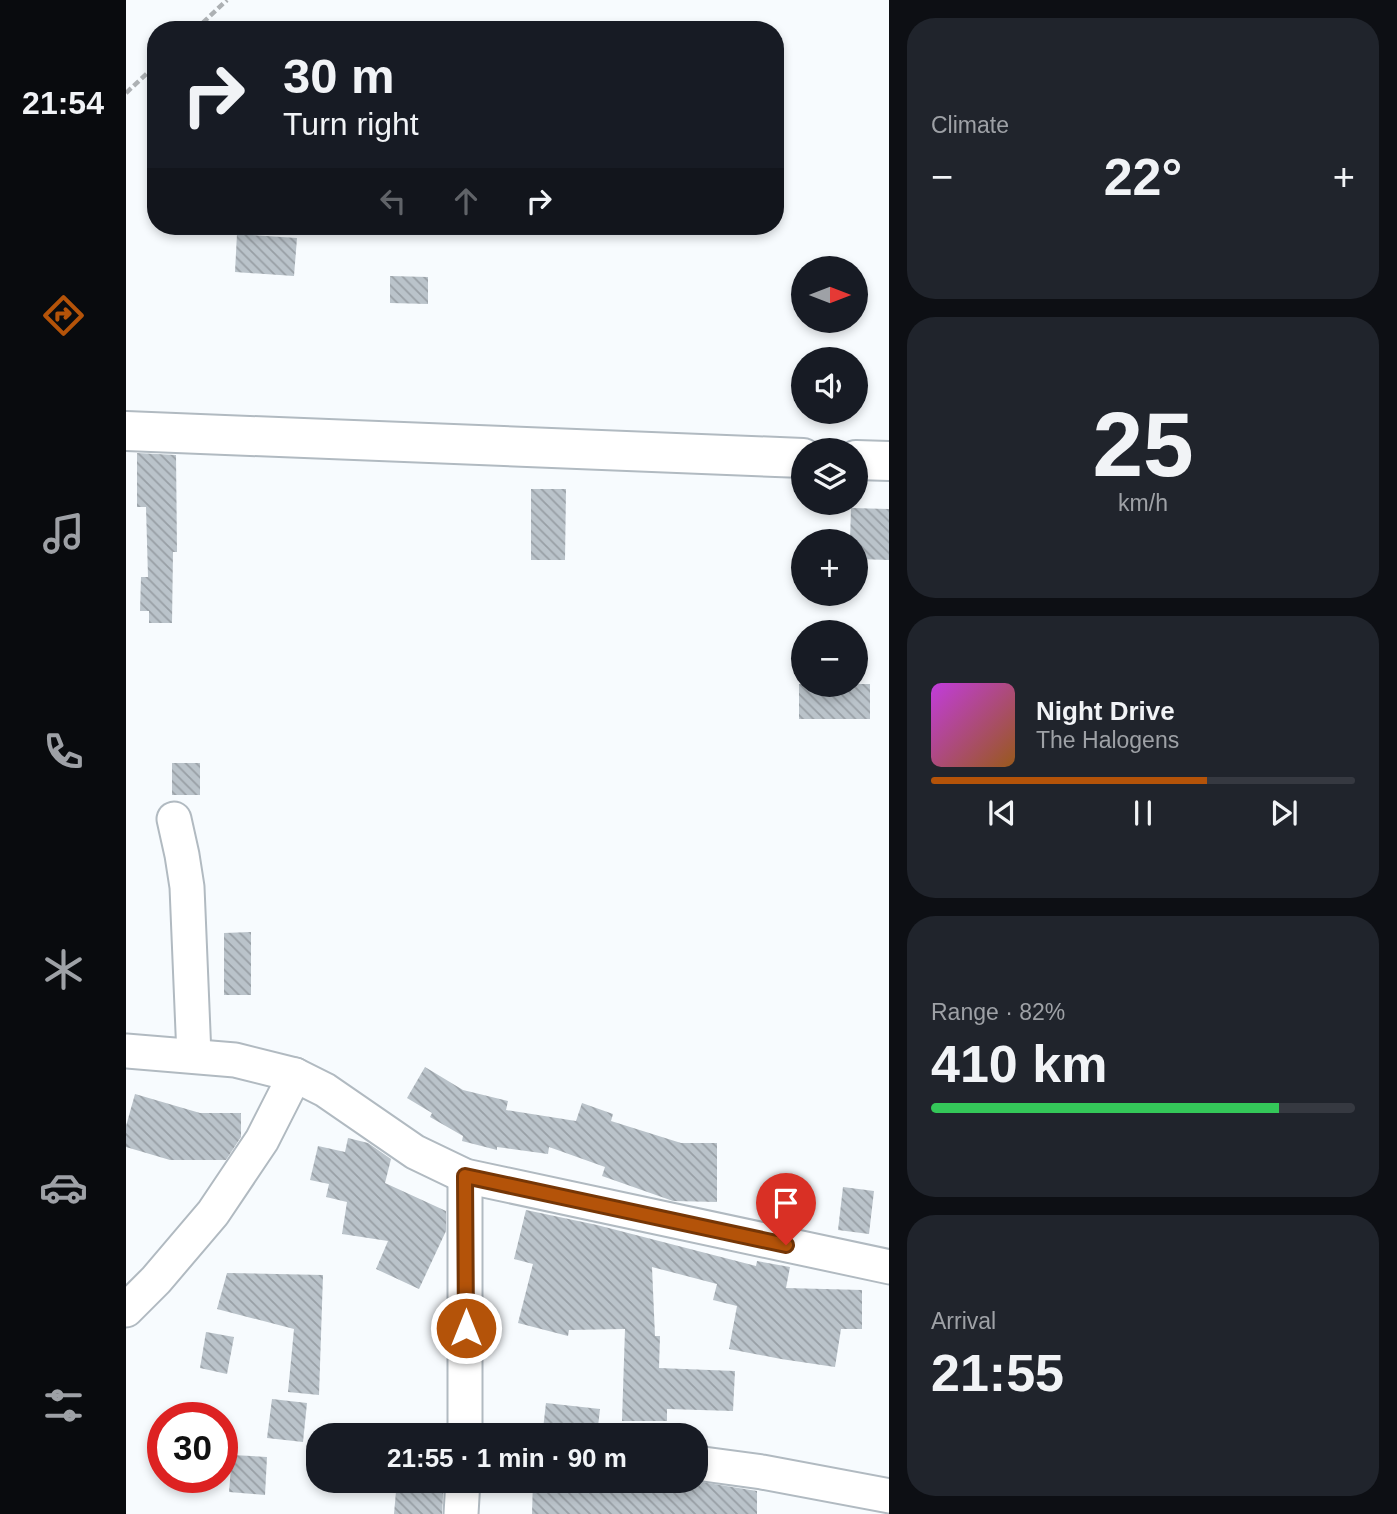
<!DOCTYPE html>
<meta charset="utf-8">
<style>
body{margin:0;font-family:Helvetica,sans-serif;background:#20242c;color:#f1f3f6;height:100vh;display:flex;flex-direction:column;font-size:26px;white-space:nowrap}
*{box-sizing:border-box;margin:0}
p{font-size:23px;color:#9ea1a6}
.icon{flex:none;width:38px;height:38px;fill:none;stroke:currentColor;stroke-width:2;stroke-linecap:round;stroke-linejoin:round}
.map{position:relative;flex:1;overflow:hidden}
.sheet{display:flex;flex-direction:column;gap:18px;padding:18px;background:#0d0f14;width:508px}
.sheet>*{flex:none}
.banner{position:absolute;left:21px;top:21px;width:637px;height:214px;border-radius:28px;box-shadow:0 4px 10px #0003;background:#171b24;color:#f1f3f6;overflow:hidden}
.needle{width:46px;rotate:90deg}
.tools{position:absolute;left:665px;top:256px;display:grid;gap:14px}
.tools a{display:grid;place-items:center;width:77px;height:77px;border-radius:50%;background:#171b24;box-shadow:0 4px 10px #0003;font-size:35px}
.speed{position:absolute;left:21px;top:1402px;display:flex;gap:14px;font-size:35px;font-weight:700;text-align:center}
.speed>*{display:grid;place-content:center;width:91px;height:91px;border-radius:50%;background:#171b24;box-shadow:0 4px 10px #0003;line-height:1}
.speed .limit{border:10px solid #d22;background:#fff;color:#111}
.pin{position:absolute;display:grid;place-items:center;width:60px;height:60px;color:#fff;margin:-72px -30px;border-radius:50% 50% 50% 0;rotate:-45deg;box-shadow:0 0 7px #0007}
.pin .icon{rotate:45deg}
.me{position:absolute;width:77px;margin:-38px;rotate:0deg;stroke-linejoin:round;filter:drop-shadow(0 0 5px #0008)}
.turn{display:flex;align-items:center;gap:24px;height:147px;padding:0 21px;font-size:32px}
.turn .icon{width:91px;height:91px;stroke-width:2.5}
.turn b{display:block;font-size:49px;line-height:60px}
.lanes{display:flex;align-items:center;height:66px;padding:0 21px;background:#0003;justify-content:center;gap:35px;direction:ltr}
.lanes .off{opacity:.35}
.big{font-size:52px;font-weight:600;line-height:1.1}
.sheet .widget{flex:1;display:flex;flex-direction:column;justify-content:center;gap:10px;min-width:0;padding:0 24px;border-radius:28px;background:#20242c}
.sheet .dial{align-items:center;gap:0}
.dial b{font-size:91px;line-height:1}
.song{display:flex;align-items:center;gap:21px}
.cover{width:84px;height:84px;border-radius:10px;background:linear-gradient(135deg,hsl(290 70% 55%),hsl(30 70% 35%))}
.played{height:7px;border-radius:4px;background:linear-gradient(90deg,#b45309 65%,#363941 65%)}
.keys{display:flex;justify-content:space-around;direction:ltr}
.heat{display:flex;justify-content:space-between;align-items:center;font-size:38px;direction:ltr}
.charge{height:10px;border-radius:5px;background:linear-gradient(90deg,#34c759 82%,#363941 0)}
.trip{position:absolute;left:180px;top:1423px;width:402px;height:70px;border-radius:28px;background:#171b24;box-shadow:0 4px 10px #0003;font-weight:600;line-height:70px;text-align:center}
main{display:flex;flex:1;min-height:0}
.dock{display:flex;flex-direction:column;width:126px;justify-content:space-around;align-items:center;background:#090b0e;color:#9ea1a6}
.dock .icon{width:49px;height:49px}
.dock .active{color:#b45309}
.dock b{font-size:32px;color:#f1f3f6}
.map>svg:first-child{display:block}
</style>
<main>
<nav class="dock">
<b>21:54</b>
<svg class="icon active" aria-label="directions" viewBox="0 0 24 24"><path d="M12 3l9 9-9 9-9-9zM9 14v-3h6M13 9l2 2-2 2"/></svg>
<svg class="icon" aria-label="music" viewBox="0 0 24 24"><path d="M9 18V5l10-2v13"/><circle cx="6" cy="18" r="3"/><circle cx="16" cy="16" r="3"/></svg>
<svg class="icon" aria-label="phone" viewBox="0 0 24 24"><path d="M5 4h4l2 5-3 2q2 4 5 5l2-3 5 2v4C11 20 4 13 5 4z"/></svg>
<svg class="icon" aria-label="climate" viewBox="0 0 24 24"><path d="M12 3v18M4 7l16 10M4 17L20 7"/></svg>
<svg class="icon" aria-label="car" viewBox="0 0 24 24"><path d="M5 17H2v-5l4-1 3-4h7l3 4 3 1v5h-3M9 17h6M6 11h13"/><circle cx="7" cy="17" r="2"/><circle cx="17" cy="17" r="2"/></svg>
<svg class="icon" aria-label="filters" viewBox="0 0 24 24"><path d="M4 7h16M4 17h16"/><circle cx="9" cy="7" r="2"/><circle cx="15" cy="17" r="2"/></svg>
</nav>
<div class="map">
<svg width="764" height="1514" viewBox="0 0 764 1514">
<defs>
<pattern id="building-back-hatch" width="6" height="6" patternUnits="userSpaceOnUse" patternTransform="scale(1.75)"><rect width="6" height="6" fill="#bac3ca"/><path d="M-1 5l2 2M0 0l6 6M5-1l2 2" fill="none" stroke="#989fa5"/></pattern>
</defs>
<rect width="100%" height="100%" fill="#f7fbfe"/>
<g fill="url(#building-back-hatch)">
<polygon points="111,234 171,238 168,276 109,272"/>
<polygon points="264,276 302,277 302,304 264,303"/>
<polygon points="11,453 50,455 51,552 47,552 46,623 23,623 23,611 14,611 15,577 22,577 20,507 11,507"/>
<polygon points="405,489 440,489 439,560 405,560"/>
<polygon points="725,508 764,509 764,560 730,559 730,541 724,541"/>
<rect x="673" y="684" width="71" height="35"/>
<rect x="46" y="763" width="28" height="32"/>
<polygon points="125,932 125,995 98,995 98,933"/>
<polygon points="299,1067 337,1090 382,1101 380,1110 450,1121 456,1103 487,1114 485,1121 555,1143 591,1143 591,1202 547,1201 476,1176 479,1167 423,1147 422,1154 371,1147 371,1150 336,1141 337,1136 304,1117 306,1113 281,1098"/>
<polygon points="9,1094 74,1113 115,1113 115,1137 100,1160 44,1160 0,1147 0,1126"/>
<polygon points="222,1138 242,1143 265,1159 259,1183 320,1211 320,1231 293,1289 250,1269 262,1241 216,1234 221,1202 200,1197 203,1184 184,1180 192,1146 219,1152"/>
<polygon points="717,1187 748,1191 743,1234 712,1230"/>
<polygon points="400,1210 471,1225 630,1266 631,1261 664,1267 660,1288 736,1290 736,1329 715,1329 709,1367 655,1359 603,1349 611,1306 587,1300 591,1284 526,1267 529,1336 534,1336 533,1368 609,1371 607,1411 541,1409 541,1421 496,1421 499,1329 443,1330 442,1336 392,1323 407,1264 388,1259"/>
<polygon points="101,1273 197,1275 193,1395 162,1392 168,1329 91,1309"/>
<polygon points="80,1332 108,1337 101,1374 74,1368"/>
<polygon points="146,1399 181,1403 177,1442 141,1438"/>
<polygon points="420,1403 474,1409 471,1435 417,1429"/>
<polygon points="106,1455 141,1457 139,1495 103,1492"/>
<polygon points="271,1480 318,1480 316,1514 268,1514"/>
<polygon points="407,1480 563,1480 631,1491 631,1514 406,1514"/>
</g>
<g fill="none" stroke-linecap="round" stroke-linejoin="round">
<defs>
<g id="minor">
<polyline points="48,819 56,855 61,887 68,1056"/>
<polyline points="0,1051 109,1060 169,1075 199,1090 289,1152 339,1176 764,1267"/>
<polyline points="0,1310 30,1280 87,1213 136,1140 169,1075"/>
<polyline points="339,1435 339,1176"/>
<polyline points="570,1463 636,1472 764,1496"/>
<polyline points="335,1514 337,1480"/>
</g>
<g id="tertiary">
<polyline points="0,431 677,458"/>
<polyline points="730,460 764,461"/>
</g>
</defs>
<use href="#minor" stroke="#b1bac1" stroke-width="37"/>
<use href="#tertiary" stroke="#b1bac1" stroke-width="42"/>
<g stroke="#adb1b4" stroke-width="4.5" stroke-dasharray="7 3.5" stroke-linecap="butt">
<polyline points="69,30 101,0"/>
<polyline points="0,93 30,65"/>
</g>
<use href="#minor" stroke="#fff" stroke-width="33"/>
<use href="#tertiary" stroke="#fff" stroke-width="38"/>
</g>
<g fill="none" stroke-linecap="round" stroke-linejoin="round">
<defs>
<polyline id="route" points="340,1328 339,1176 660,1245"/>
</defs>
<use href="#route" stroke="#753606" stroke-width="18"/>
<use href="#route" stroke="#b45309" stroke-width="12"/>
</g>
</svg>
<div class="tools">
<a><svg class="needle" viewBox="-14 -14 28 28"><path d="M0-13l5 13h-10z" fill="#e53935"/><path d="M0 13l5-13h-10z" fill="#9ea1a6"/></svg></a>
<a><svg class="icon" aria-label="sound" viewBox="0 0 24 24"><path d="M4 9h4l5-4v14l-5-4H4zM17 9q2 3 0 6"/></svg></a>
<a><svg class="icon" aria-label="layers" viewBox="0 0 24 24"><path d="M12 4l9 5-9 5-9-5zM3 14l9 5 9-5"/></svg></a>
<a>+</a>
<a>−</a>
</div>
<div class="speed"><div class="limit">30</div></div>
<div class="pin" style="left:660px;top:1245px;background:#d93025"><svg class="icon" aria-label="arrive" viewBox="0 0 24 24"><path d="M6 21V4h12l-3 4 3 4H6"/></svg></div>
<svg class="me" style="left:340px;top:1328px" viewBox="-20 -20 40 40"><circle r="17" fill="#b45309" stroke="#fff" stroke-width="3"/><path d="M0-11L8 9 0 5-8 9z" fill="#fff"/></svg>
<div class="trip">21:55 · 1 min · 90 m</div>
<div class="banner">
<div class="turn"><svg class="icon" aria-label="right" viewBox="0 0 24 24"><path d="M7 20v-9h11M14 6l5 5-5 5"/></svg><div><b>30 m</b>Turn right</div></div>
<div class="lanes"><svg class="icon off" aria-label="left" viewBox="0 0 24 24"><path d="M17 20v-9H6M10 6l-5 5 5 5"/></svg><svg class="icon off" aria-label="ahead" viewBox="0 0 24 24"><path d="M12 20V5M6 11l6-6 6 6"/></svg><svg class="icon" aria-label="right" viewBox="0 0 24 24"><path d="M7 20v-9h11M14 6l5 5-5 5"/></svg></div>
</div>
</div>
<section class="sheet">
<div class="widget"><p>Climate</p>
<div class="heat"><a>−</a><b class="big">22°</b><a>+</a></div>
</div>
<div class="widget dial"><b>25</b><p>km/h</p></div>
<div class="widget">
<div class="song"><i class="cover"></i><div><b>Night Drive</b><p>The Halogens</p></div></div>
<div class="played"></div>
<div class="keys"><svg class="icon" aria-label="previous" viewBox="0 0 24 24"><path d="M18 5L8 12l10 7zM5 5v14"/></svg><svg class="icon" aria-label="pause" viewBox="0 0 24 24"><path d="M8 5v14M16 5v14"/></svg><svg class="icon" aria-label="next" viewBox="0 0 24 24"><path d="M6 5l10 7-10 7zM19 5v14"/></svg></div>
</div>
<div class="widget"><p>Range · 82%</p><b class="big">410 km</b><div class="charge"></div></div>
<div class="widget"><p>Arrival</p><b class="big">21:55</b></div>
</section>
</main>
